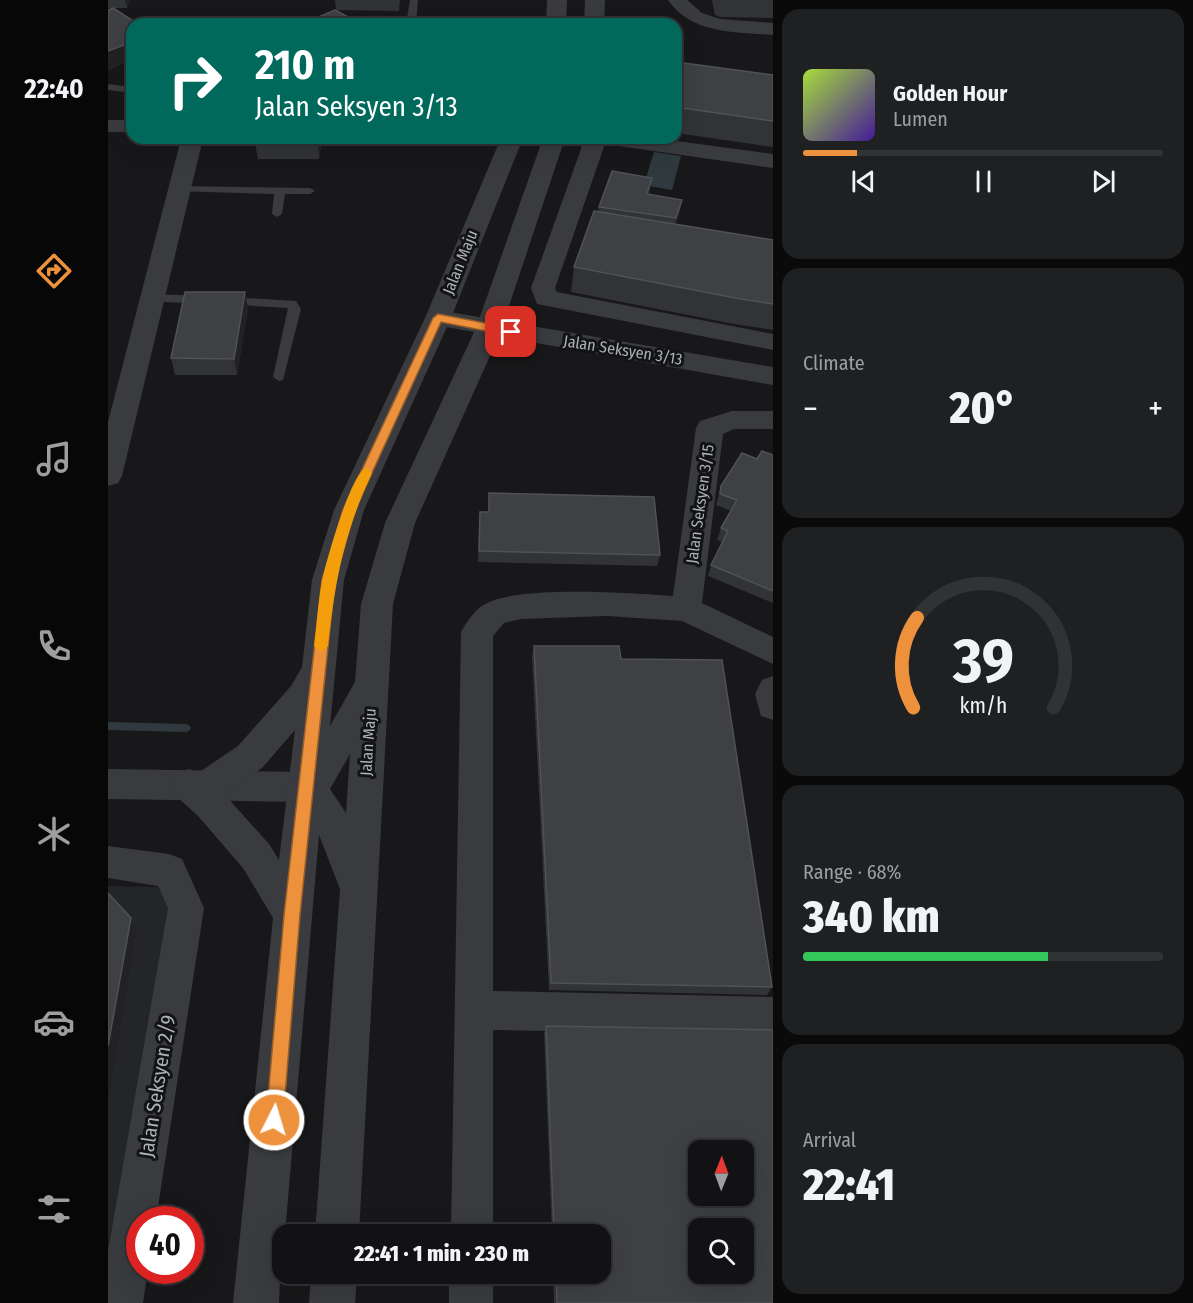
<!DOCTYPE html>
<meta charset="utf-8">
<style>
body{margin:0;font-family:"Fira Sans Condensed",sans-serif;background:#1f2022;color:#f1f3f6;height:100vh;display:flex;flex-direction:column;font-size:22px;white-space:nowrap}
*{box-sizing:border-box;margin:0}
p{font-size:20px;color:#9c9ea0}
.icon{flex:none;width:33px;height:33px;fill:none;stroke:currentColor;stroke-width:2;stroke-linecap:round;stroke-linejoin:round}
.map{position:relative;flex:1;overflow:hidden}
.side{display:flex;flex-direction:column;gap:9px;padding:9px;background:#0a0a0b;width:420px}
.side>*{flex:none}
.banner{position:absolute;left:18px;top:18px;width:556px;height:126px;border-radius:18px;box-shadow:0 6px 24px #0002,0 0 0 2px #313234;background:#00695c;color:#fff;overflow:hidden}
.needle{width:39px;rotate:1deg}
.buttons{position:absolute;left:580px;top:1140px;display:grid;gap:12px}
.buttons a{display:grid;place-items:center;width:66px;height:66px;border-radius:12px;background:#121214;box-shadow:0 6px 24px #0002,0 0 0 2px #313234;font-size:30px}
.speed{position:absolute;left:18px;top:1206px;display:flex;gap:12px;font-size:30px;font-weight:700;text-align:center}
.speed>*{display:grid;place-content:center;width:78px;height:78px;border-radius:50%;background:#121214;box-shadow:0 6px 24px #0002,0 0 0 2px #313234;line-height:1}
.speed .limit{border:9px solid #d22;background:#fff;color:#111}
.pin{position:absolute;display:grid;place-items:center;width:51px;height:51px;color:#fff;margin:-26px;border-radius:12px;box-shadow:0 3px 9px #0006}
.me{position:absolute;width:66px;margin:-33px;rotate:5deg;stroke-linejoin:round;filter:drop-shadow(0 0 4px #0008)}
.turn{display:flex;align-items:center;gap:21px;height:126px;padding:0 30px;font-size:27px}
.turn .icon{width:78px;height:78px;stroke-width:2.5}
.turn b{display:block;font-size:42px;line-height:51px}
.big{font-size:45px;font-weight:800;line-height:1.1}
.side .tile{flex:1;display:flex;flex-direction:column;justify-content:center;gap:9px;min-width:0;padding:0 21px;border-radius:18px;background:#1f2022}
.side .dial{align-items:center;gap:0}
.dial svg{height:156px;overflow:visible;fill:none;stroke:#313234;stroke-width:7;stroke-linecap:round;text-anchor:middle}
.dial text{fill:#f1f3f6;stroke:none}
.song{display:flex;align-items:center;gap:18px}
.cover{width:72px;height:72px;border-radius:9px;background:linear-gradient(135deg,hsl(80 70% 55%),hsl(260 70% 35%))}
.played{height:6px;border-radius:3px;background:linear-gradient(90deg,#ed913d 15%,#313234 15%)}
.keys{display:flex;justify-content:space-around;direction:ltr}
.heat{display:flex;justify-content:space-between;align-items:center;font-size:33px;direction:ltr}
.charge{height:9px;border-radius:4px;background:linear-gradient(90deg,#34c759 68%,#313234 0)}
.trip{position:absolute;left:164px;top:1224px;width:339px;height:60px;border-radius:18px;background:#121214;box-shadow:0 6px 24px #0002,0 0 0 2px #313234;font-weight:800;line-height:60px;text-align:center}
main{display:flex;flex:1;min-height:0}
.menu{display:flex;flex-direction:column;width:108px;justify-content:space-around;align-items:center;background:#070708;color:#9c9ea0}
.menu .icon{width:42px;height:42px}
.menu .active{color:#ed913d}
.menu b{font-size:27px;color:#f1f3f6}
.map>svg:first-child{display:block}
</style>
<main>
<nav class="menu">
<b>22:40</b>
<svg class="icon active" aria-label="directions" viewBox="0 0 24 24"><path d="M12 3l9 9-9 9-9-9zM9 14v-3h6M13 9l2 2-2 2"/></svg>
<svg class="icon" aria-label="music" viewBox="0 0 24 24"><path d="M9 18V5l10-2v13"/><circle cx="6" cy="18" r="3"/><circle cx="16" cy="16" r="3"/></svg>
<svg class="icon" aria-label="phone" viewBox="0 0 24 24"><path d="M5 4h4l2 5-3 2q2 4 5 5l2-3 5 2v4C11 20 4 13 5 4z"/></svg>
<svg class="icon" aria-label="climate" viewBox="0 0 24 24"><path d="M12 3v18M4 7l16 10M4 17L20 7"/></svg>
<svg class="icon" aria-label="car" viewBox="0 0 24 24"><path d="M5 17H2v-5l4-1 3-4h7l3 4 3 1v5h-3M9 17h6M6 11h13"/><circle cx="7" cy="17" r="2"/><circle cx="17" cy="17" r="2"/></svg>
<svg class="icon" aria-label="filters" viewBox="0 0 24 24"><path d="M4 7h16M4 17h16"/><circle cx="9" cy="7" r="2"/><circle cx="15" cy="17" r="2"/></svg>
</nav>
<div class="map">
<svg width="665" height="1303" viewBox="0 0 665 1303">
<rect width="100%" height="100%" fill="#18181a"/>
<polygon fill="#242527" points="0,886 50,887 64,914 0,1264"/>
<polygon fill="#2e3a3e" points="546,152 573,156 564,190 536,185"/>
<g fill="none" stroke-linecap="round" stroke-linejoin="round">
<polygon fill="#2e3a3e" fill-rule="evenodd" points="0,722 78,724 81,725 83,728 81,731 78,732 0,730"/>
<g fill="#393b3f" fill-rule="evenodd">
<polygon points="302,0 310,0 308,24 298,24"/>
<polygon points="0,84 24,87 24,93 0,90"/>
<polygon points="71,186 202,188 207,191 202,194 177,194 174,214 169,217 164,214 166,194 67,191 66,189"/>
<polygon points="43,294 94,296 100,300 94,304 39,301 39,295"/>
<polygon points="118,297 188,301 193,309 175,380 171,381 165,377 180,308 114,304 114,298"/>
</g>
<g fill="#393b3f" fill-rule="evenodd">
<path d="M560,0H579L594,13L612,19L665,23V35C627,32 583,34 560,0Z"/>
<rect x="0" y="120" width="24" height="12"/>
<polygon points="66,138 88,138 93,147 14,476 10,483 0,486 0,422 71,147"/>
<polygon points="477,138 546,138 665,154 665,168 497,144 447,288 449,292 665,334 665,350 429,304 423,288"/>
<polygon points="330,310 665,367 665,385 321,324 317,318 321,312"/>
<path d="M624,411H665V429H626L615,434L594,603L665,637V664L574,621L499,616L413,619L396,623L385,636V991L665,997V1035L385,1030V1234H343L353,632C358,623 367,609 377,604C412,585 522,593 565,596L588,428L592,421Z"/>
<polygon points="665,676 665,720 653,716 647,694 654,680"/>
<polygon points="0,769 198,772 210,776 215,787 210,798 198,802 0,799"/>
<polygon points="0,846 61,854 74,859 96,908 48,1220 32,1220 32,1270 40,1270 35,1303 0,1303 0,1251 60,908 50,886 0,878"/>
<rect x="341" y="1274" width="44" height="29"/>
</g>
<g fill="#393b3f" fill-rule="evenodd">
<polygon points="439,0 459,0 458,24 438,24"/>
<polygon points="477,0 497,0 496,24 476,24"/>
<path d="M393,138H415L343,318L256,510L236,580L222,726L247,682L253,604L277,523L368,328L435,138H457L392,333L425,327L434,330L438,336L434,342L409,346L382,356L307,523L285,604L251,1234H207L232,889L211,835L177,1234H174L171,1303H125L165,918L135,868L90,816L68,796L63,785L68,774L81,769L90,773L130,746L183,686L194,667L204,580L226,510L317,318ZM187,730L171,860L161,844L116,794L154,768ZM242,754L238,813L222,789Z"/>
<polygon points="203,1274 249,1274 247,1303 201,1303"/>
</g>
</g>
<g fill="#313335">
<polygon points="0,0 22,0 19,8 5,8 24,24 24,60 0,70 0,10 4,8 0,8"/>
<polygon points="227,0 292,0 291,11 229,10 228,10"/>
<polygon points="604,0 665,0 665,18 612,17 607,15"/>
<polygon points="568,62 665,75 665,147 568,133"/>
<polygon points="214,138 211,159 150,159 147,143"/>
<polygon points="542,190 541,194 572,212 568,224 665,240 665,330 626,324 463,292 466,267 490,212 491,207"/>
<polygon points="140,309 129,375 67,375 63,358"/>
<polygon points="665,455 665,603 600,576 603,565 615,542 609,540 613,528 623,511 608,505 613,486 649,459"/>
<polygon points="372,512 552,555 549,566 370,562"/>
<polygon points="426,646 513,659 664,987 659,995 441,990 424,656"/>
<polygon points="438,1026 665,1303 446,1303 445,1274 492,1274 492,1234 444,1234 436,1033"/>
</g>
<g fill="#222224">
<polygon points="17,0 22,0 19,8"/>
<polygon points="24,42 24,60 0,70 0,51"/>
<polygon points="210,138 214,138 211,159 210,143"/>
<polygon points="544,178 542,190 537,206 539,194"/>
<polygon points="574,200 572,212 566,230 568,218"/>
<polygon points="137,292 140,309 129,375 126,359"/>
<polygon points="23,918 29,930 0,1100 0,1046"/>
</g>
<g fill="#3e4043" stroke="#4f5256" stroke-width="1.5" fill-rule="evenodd">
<polygon points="5,8 30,24 24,24 24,42 0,51 0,10"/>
<polygon points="227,10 253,24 194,24"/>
<polygon points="568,62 665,75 665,121 568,107"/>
<polygon points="148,138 210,138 210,143 147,143"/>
<polygon points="504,171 544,178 539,194 574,200 568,218 491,207"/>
<polygon points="486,211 665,240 665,304 633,299 466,267"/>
<polygon points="77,292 137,292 126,359 63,358"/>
<polygon points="654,451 665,455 665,591 603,565 620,531 613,528 629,500 612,494 613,486 634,453 649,459"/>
<polygon points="381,493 546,497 552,555 371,551 372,512 381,512"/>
<polygon points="426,646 511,646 513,659 614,660 664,987 443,983"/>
<polygon points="0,893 23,918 0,1046"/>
<path d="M438,1026L665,1030V1303H449L448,1274H492V1234H446ZM591,1150H636V1196H591ZM591,1228H636V1274H591Z"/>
</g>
<polygon fill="#ed913d" stroke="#9a5e28" stroke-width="1.5" points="330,314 403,328 408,332 403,336 333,322 247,510 227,580 192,915 175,1120 173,1127 166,1129 160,1127 158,1120 176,915 214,580 235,510 325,318"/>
<path fill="#f59e0b" d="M258,468L264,473C236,533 227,581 220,646L213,652L206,646C209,624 210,602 214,581C218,562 243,473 258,468Z"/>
<g text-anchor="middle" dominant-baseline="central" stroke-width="6" stroke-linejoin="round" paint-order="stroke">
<g font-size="16" fill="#abb2b9" stroke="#131315">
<text transform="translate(352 262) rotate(-68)">Jalan Maju</text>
<text transform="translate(515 350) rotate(9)">Jalan Seksyen 3/13</text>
<text transform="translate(592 504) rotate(-82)">Jalan Seksyen 3/15</text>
<text transform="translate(260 742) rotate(-86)">Jalan Maju</text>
</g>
<g font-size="20" fill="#abb2b9" stroke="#131315">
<text transform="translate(49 1086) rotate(-81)">Jalan Seksyen 2/9</text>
</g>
</g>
</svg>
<div class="buttons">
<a><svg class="needle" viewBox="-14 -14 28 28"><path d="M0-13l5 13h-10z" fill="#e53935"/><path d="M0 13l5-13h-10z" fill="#9c9ea0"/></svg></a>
<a><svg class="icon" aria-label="search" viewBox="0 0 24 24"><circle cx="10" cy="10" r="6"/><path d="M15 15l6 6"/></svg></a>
</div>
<div class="speed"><div class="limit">40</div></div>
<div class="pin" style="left:403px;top:332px;background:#d93025"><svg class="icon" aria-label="arrive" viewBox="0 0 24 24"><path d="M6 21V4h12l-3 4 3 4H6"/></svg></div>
<svg class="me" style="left:166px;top:1120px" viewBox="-20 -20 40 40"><circle r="17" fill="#ed913d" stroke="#fff" stroke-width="3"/><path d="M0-11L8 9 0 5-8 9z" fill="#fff"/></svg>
<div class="trip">22:41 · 1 min · 230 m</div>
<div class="banner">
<div class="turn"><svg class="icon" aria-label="right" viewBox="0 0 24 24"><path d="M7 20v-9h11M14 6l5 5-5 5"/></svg><div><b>210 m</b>Jalan Seksyen 3/13</div></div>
</div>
</div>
<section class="side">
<div class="tile">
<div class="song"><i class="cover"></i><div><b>Golden Hour</b><p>Lumen</p></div></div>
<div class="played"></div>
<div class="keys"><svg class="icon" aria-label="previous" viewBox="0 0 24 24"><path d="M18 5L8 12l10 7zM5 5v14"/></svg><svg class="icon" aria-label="pause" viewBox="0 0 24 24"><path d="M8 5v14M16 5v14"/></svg><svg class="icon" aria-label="next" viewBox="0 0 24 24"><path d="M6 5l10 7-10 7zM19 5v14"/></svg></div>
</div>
<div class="tile"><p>Climate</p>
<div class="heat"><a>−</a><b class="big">20°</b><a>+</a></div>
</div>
<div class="tile dial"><svg viewBox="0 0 100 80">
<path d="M14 69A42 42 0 1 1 86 69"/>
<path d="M14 69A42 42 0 0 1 16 23" stroke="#ed913d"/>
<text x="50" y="56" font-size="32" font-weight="700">39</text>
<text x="50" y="72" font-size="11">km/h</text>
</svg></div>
<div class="tile"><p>Range · 68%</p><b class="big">340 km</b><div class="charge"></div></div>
<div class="tile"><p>Arrival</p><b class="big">22:41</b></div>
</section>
</main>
